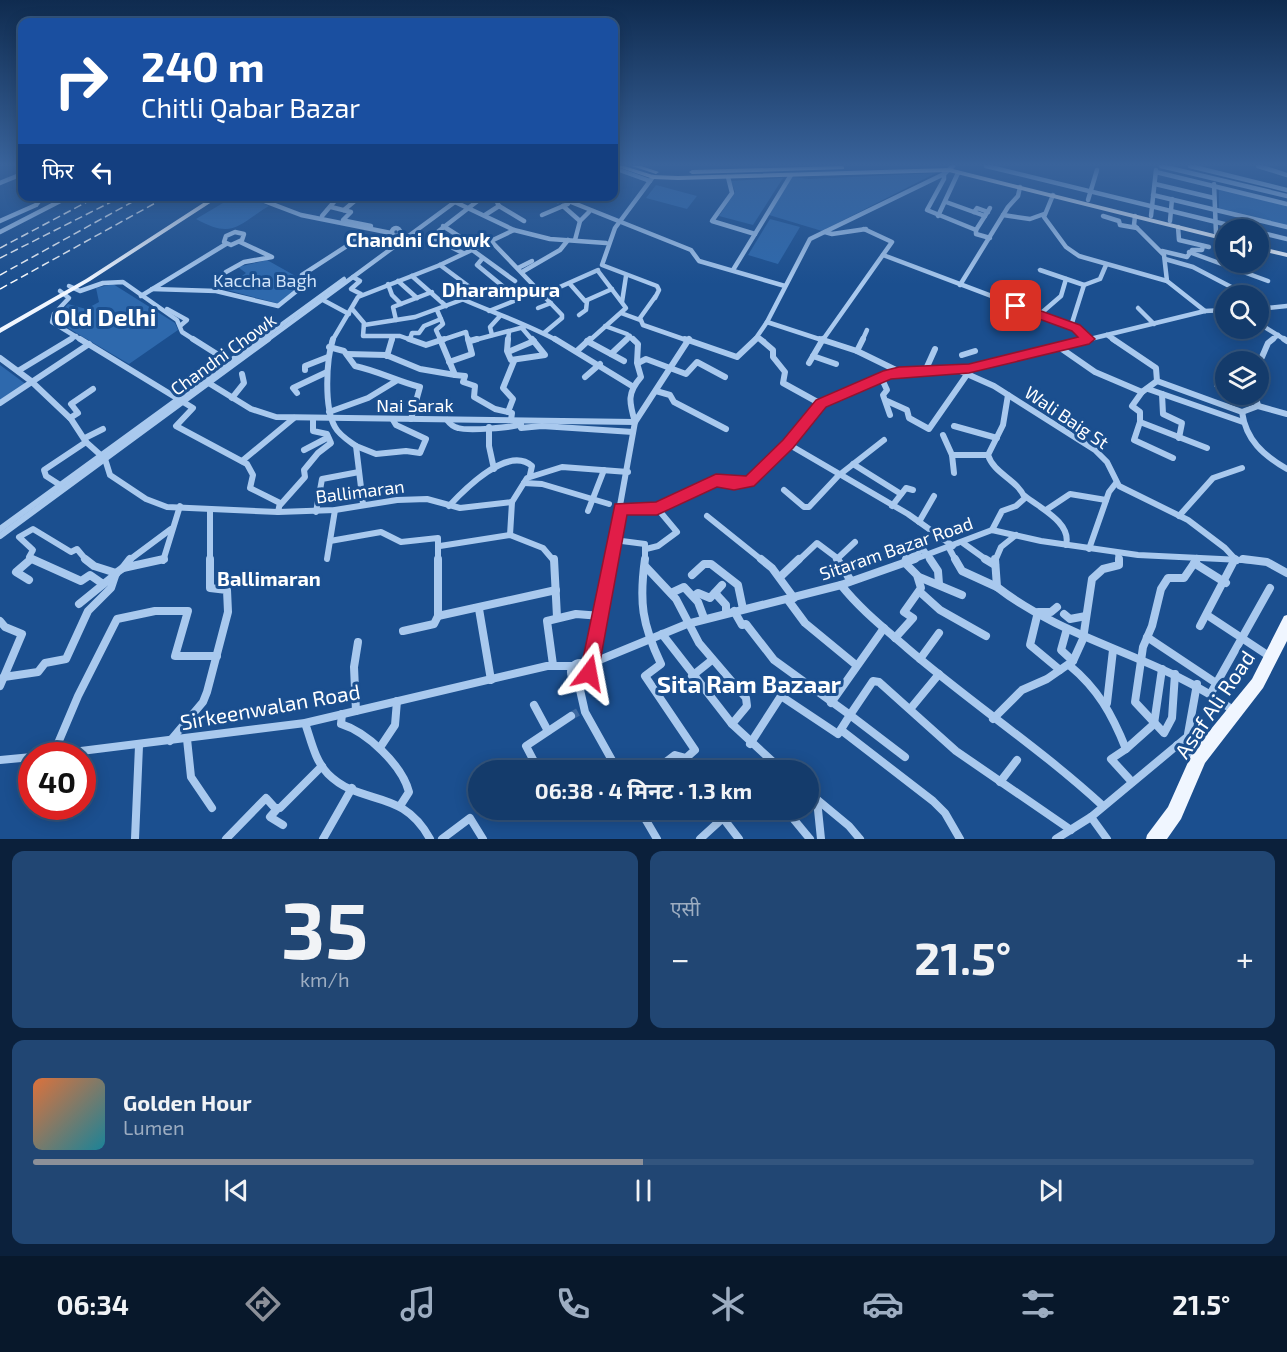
<!DOCTYPE html>
<html lang="hi">
<meta charset="utf-8">
<style>
body{margin:0;font-family:"Exo 2","Noto Sans Devanagari",sans-serif;background:#214673;color:#f1f3f6;height:100vh;display:flex;flex-direction:column;font-size:22px;white-space:nowrap}
*{box-sizing:border-box;margin:0}
p{font-size:20px;color:#9dadc1}
.icon{flex:none;width:33px;height:33px;fill:none;stroke:currentColor;stroke-width:2;stroke-linecap:round;stroke-linejoin:round}
.map{position:relative;height:839px;overflow:hidden}
.panel{display:flex;flex-direction:column;gap:12px;padding:12px;background:#0b203b;flex:1}
.panel>*{flex:none}
.hud{position:absolute;left:18px;top:18px;width:600px;height:183px;border-radius:12px;box-shadow:0 3px 15px #0003,0 0 0 2px #33557e;background:#1a4fa0;color:#fff;overflow:hidden}
.controls{position:absolute;left:1215px;top:219px;display:grid;gap:12px}
.controls a{display:grid;place-items:center;width:54px;height:54px;border-radius:50%;background:#143b6b;box-shadow:0 3px 15px #0003,0 0 0 2px #33557e;font-size:30px}
.speed{position:absolute;left:18px;top:742px;display:flex;gap:12px;font-size:30px;font-weight:700;text-align:center}
.speed>*{display:grid;place-content:center;width:78px;height:78px;border-radius:50%;background:#143b6b;box-shadow:0 3px 15px #0003,0 0 0 2px #33557e;line-height:1}
.speed .limit{border:9px solid #d22;background:#fff;color:#111}
.pin{position:absolute;display:grid;place-items:center;width:51px;height:51px;color:#fff;margin:-26px;border-radius:12px;box-shadow:0 3px 9px #0006}
.me{position:absolute;width:66px;margin:-33px;rotate:13deg;stroke-linejoin:round;filter:drop-shadow(0 0 4px #0008)}
.turn{display:flex;align-items:center;gap:21px;height:126px;padding:0 24px;font-size:27px}
.turn .icon{width:78px;height:78px;stroke-width:2.5}
.turn b{display:block;font-size:42px;line-height:51px}
.then{display:flex;align-items:center;height:57px;padding:0 24px;background:#0003;gap:12px;font-size:22px}
.big{font-size:45px;font-weight:700;line-height:1.1}
.panel .widget{flex:1;display:flex;flex-direction:column;justify-content:center;gap:9px;min-width:0;padding:0 21px;border-radius:12px;background:#214673}
.panel .dial{align-items:center;gap:0}
.dial b{font-size:78px;line-height:1}
.song{display:flex;align-items:center;gap:18px}
.cover{width:72px;height:72px;border-radius:9px;background:linear-gradient(135deg,hsl(20 70% 55%),hsl(190 70% 35%))}
.played{height:6px;border-radius:3px;background:linear-gradient(90deg,#8c9099 50%,#33557e 50%)}
.keys{display:flex;justify-content:space-around;direction:ltr}
.heat{display:flex;justify-content:space-between;align-items:center;font-size:33px;direction:ltr}
.panel .tiles{flex:1;display:grid;gap:12px;grid-template-columns:1fr 1fr}
.widget:last-child{grid-column:span 2}
.trip{position:absolute;left:468px;top:760px;width:351px;height:60px;border-radius:30px;background:#143b6b;box-shadow:0 3px 15px #0003,0 0 0 2px #33557e;font-weight:700;line-height:60px;text-align:center}
.menu{display:flex;height:96px;justify-content:space-around;align-items:center;background:#08182b;color:#9dadc1}
.menu .icon{width:42px;height:42px}
.menu .selected{color:#8c9099}
.menu b{font-size:27px;color:#f1f3f6}
.map>svg:first-child{display:block}
</style>
<div class="map">
<svg width="1287" height="839" viewBox="0 0 1287 839">
<rect width="100%" height="100%" fill="#1b4f8f"/>
<g fill="#2e69ad">
<polygon points="936,173 822,231 769,215 792,177 809,179"/>
<polygon points="783,178 753,225 719,216 735,192 731,181"/>
<polygon points="656,185 697,196 687,209 646,198"/>
<polygon points="1219,188 1287,205 1287,226 1219,209"/>
<path d="M233,197L256,200L269,206C236,226 233,239 196,219Z"/>
<polygon points="770,219 800,227 778,264 748,255"/>
<polygon points="267,260 308,283 280,304 227,290 232,283 246,273 238,267"/>
<polygon points="113,284 175,323 178,330 129,364 56,321 58,315 68,304 86,309 99,302 96,288"/>
<polygon points="0,365 27,385 0,402"/>
</g>
<g fill="none" stroke-linecap="round" stroke-linejoin="round">
<polyline stroke="#3d69a0" stroke-width="8" stroke-dasharray="8 4" stroke-linecap="butt" points="571,716 580,711"/>
<g stroke="#a9c9ee" stroke-width="4.5">
<polyline points="986,166 1249,230"/>
<polyline points="1161,166 1287,196"/>
<polyline points="1190,166 1287,190"/>
<polyline points="1258,166 1287,175"/>
<polyline points="614,168 650,181"/>
<polyline points="1156,172 1287,204"/>
<polyline points="944,174 944,179 927,210 976,230 990,208"/>
<polyline points="653,177 615,228 602,265 657,286 659,290 655,298"/>
<polyline points="728,177 732,193 712,221 755,234"/>
<polyline points="0,183 22,174"/>
<polyline points="1155,184 1214,198"/>
<polyline points="1214,184 1216,233"/>
<polyline points="1053,195 1044,217 1066,247 1079,256 1167,281"/>
<polyline points="1153,195 1287,227"/>
<polyline points="251,196 301,215 391,233"/>
<polyline points="546,196 558,201"/>
<polyline points="556,196 691,250 699,261 785,286"/>
<polyline points="1088,200 1097,170"/>
<polyline points="455,202 514,230 550,239 606,243"/>
<polyline points="946,202 985,216"/>
<polyline points="499,206 524,221"/>
<polyline points="563,206 580,221"/>
<polyline points="331,207 351,212 343,220"/>
<polyline points="344,210 357,199"/>
<polyline points="974,212 977,208 988,212"/>
<polyline points="485,215 499,206 497,202 501,196"/>
<polyline points="542,215 568,204"/>
<polyline points="1003,215 1030,219 1044,214"/>
<polyline points="322,216 339,196"/>
<polyline points="938,216 958,173"/>
<polyline points="1103,216 1119,221 1120,225 1137,228"/>
<polyline points="1135,216 1134,225 1164,255 1167,281 1205,311"/>
<polyline points="1151,216 1156,170"/>
<polyline points="0,221 36,205 43,196"/>
<polyline points="346,221 371,226"/>
<polyline points="1170,221 1172,199"/>
<polyline points="443,226 476,247"/>
<polyline points="1178,227 1179,240 1209,247"/>
<circle cx="396" cy="232" r="4"/>
<polyline points="976,230 976,234 990,238"/>
<polyline points="0,232 70,196"/>
<polygon points="235,232 244,234 242,240 231,245 224,242 226,236"/>
<polyline points="825,232 832,234 866,229"/>
<polyline points="1258,232 1287,239"/>
<polyline points="575,240 580,221 589,212"/>
<polyline points="491,241 562,315 562,318 544,333"/>
<polyline points="471,249 515,281"/>
<polyline points="1162,251 1187,257 1192,250 1202,250 1203,246"/>
<polyline points="1189,252 1268,281"/>
<polyline points="463,253 431,237 484,196"/>
<polyline points="883,255 1071,326 1083,332 1089,339"/>
<polyline points="482,259 477,265 511,293"/>
<polyline points="1165,259 1193,267 1235,289 1232,296"/>
<path d="M440,265L471,288L461,296L462,299C494,313 527,324 558,341"/>
<polyline points="518,268 532,261"/>
<polyline points="733,270 791,175"/>
<polyline points="1040,270 1084,285"/>
<polyline points="226,272 244,262 272,257 240,242"/>
<polyline points="522,272 560,250 568,240"/>
<polyline points="302,275 353,242 357,236"/>
<polyline points="412,276 446,306"/>
<polyline points="353,277 360,281 351,289 361,294"/>
<polyline points="398,281 417,298"/>
<polyline points="388,284 392,295 401,304"/>
<polyline points="570,284 585,301 612,289"/>
<polyline points="960,285 1008,207 1018,196 1020,187"/>
<polyline points="69,286 80,291 103,283 123,282 177,320 182,332 196,341"/>
<polyline points="152,289 216,291 278,306 309,281"/>
<polyline points="60,291 69,298 54,314 52,322 83,341"/>
<polyline points="544,294 598,270"/>
<polyline points="525,295 539,288"/>
<polyline points="141,296 226,244"/>
<polyline points="655,297 640,318 643,325 689,341"/>
<polyline points="323,300 349,314"/>
<polyline points="622,302 626,276"/>
<polyline points="538,308 551,303"/>
<polyline points="1138,308 1154,324"/>
<polyline points="167,309 187,320 180,326"/>
<polyline points="1258,309 1287,306"/>
<polyline points="353,310 364,323 363,336 400,336 414,341"/>
<polyline points="437,310 443,324 436,330 441,341"/>
<polyline points="489,311 519,299"/>
<polyline points="621,313 640,320"/>
<polyline points="579,315 586,310 587,301"/>
<polyline points="1039,315 1061,296 1066,279"/>
<polyline points="396,320 393,307 432,292"/>
<polyline points="767,322 825,341"/>
<polyline points="1258,323 1287,341"/>
<polyline points="364,325 415,317 464,299"/>
<polyline points="605,326 627,334 634,341"/>
<polyline points="1071,326 1084,285 1100,279 1106,265"/>
<polyline points="522,328 533,341"/>
<polyline points="492,335 490,327 500,316"/>
<polyline points="1107,335 1115,341"/>
<polyline points="757,338 764,341"/>
<polyline points="410,339 412,333 419,333 424,326 441,319"/>
<polyline points="68,341 76,336"/>
<polyline points="259,341 344,279"/>
<polyline points="266,341 463,196"/>
<polyline points="332,341 358,297 440,265 514,230"/>
<polyline points="392,341 393,337"/>
<polyline points="439,341 466,332 468,341"/>
<polyline points="471,341 524,327"/>
<polyline points="508,341 509,332"/>
<polyline points="589,341 626,308 598,271"/>
<polyline points="625,341 630,336"/>
<polyline points="754,341 767,322 810,239 944,174 953,166"/>
<polyline points="822,341 892,242 864,229"/>
<polyline points="862,341 867,330"/>
<polyline points="1082,341 1205,311 1226,310"/>
<polyline points="1271,341 1278,335"/>
</g>
<g stroke="#a9c9ee" stroke-width="6">
<polyline points="80,339 193,408 176,426 247,464 253,475 250,488 280,503 278,512"/>
<polyline points="193,339 231,363"/>
<path d="M333,339C326,360 324,408 335,427C339,435 349,441 356,446L363,504"/>
<polyline points="409,339 426,345 444,339"/>
<polyline points="440,339 455,375 465,376 463,382 475,386 474,397 495,409 512,413 511,420"/>
<polyline points="508,339 507,351 511,360 545,355 532,339"/>
<polyline points="555,339 632,386"/>
<polyline points="685,339 737,357 756,339"/>
<polyline points="760,339 773,350 773,357 785,372 783,383 821,404"/>
<polyline points="820,339 857,351 898,371"/>
<path d="M1113,339L1156,368L1157,381L1242,412C1246,440 1263,455 1287,469"/>
<polyline points="1284,339 1287,341"/>
<polyline points="470,341 477,339"/>
<polyline points="587,341 624,361"/>
<path d="M329,347L344,351L355,366C378,371 397,381 420,387L411,419"/>
<polyline points="1059,347 1095,372 1142,392 1157,381"/>
<polyline points="577,351 590,339"/>
<polyline points="857,351 863,339"/>
<polyline points="508,352 534,341"/>
<polyline points="347,354 386,355 420,369 455,375"/>
<polyline points="611,354 627,339"/>
<polyline points="962,355 975,351"/>
<polyline points="387,356 392,339"/>
<polyline points="813,356 836,364"/>
<polyline points="1262,357 1268,343 1273,339"/>
<polyline points="0,358 31,381"/>
<polyline points="449,362 472,354 468,339"/>
<polyline points="638,363 646,359 686,374 697,362 725,377"/>
<polyline points="809,363 823,339"/>
<polyline points="926,369 935,349"/>
<polyline points="305,370 305,366 328,357"/>
<polyline points="958,370 994,386 1095,450 1107,462 1119,486 1188,520 1225,548 1237,561"/>
<polyline points="18,371 71,339"/>
<polyline points="585,377 600,364"/>
<polyline points="881,377 887,390 883,395 890,415"/>
<polyline points="32,382 71,419 86,442 105,459 110,475 146,499 167,507 278,512 335,510 397,500 427,499 460,508 512,502 527,478 562,467 628,472"/>
<path d="M207,382L251,409L276,417L635,422C629,402 627,393 641,377L637,363L638,344L633,339"/>
<polyline points="1217,385 1226,387"/>
<polyline points="1148,389 1243,422"/>
<polyline points="656,391 670,395 674,402 726,429"/>
<polyline points="1142,392 1132,406 1140,412 1140,422 1207,448"/>
<polyline points="297,393 293,388 327,372"/>
<polyline points="1162,394 1163,414 1182,423 1179,438"/>
<polyline points="1248,394 1256,397 1258,406"/>
<polyline points="232,398 244,383 242,374"/>
<polyline points="887,401 907,410 909,418 929,429 966,376"/>
<polyline points="0,403 89,344"/>
<polyline points="329,412 368,398 396,381"/>
<polyline points="508,412 513,399 503,388 514,361"/>
<polyline points="1242,412 1258,406 1287,414"/>
<polyline points="70,418 78,413 71,404 93,389"/>
<path d="M447,420C450,424 453,427 458,428C468,431 512,428 521,424"/>
<polyline points="1140,422 1134,440 1173,458"/>
<polyline points="520,425 521,428 542,426 633,432"/>
<polyline points="954,426 997,438"/>
<polyline points="489,427 489,446 494,469"/>
<polyline points="943,435 952,455 988,455"/>
<polyline points="85,438 103,429"/>
<polyline points="788,444 908,514 953,546"/>
<polyline points="356,446 376,454 406,451 420,453 426,439 396,425 393,420"/>
<polyline points="304,450 327,438"/>
<polyline points="952,455 954,473"/>
<polyline points="242,461 294,418"/>
<polyline points="853,464 901,494"/>
<polyline points="524,483 542,484 609,504"/>
<polyline points="60,485 46,476 44,470 86,442"/>
<polyline points="784,490 804,507 809,507 838,476 884,440"/>
<path d="M1025,496C1040,508 1072,523 1066,545"/>
<polyline points="281,504 305,477 304,470 318,453 331,443 327,434 313,431 313,418"/>
<path d="M449,506C464,490 508,445 532,466L530,475"/>
<polyline points="892,506 906,488 913,490"/>
<polyline points="621,508 657,508 715,481 734,484 749,482 788,444 821,404 893,373 969,368 1088,339"/>
<polyline points="210,509 210,561"/>
<polyline points="1046,510 1070,494 1106,500"/>
<polyline points="588,511 604,470"/>
<polyline points="316,512 322,479 359,472"/>
<polyline points="707,516 763,561"/>
<polyline points="1179,516 1213,478 1242,468"/>
<polyline points="919,522 934,496"/>
<polyline points="0,529 261,339"/>
<path d="M992,530L1002,511L1016,506L1025,498C1017,479 994,474 988,455L1003,425L1008,395"/>
<polyline points="510,535 512,502"/>
<polyline points="0,536 268,339"/>
<polyline points="614,540 645,544 645,561"/>
<polyline points="330,541 381,532 401,542 438,538 438,561"/>
<polyline points="963,543 988,561"/>
<polyline points="440,546 510,535 543,548 554,561"/>
<polyline points="949,548 956,561"/>
<polyline points="646,549 658,546 677,532 657,508"/>
<polyline points="1089,549 1109,492 1116,483"/>
<polyline points="1118,553 1119,561"/>
<polyline points="327,559 335,510"/>
<polyline points="29,561 31,559"/>
<polyline points="36,561 29,557 33,550 19,537 33,529 71,552 77,549 87,561"/>
<polyline points="128,561 171,529"/>
<polyline points="163,561 180,506"/>
<polyline points="610,561 635,422 689,339"/>
<polyline points="798,561 817,543 837,558"/>
<polyline points="838,561 837,559 855,542"/>
<polyline points="905,561 923,549 931,561"/>
<polyline points="910,561 992,530 1041,541 1138,555 1262,561"/>
<polyline points="995,561 1001,547 1016,535"/>
<polyline points="1196,561 1197,559"/>
</g>
<g stroke="#a9c9ee" stroke-width="8">
<polyline points="32,559 81,581 90,575 103,584"/>
<polyline points="85,559 94,566 116,573"/>
<polyline points="438,559 438,616 556,590"/>
<polyline points="554,559 557,617"/>
<path d="M645,559C639,602 642,624 661,664L645,676L695,750L686,758L675,755L654,771"/>
<polyline points="761,559 772,568 794,598"/>
<polyline points="837,559 851,581"/>
<polyline points="930,559 938,571 939,584"/>
<polyline points="955,559 962,571 997,587"/>
<polyline points="985,559 995,565"/>
<path d="M995,559L997,587C1069,643 1162,656 1234,711"/>
<polyline points="1243,559 1267,562 1287,573"/>
<polyline points="1194,563 1226,583"/>
<polyline points="645,566 676,599 699,643 746,698 747,706 732,724"/>
<polyline points="123,568 130,559"/>
<polyline points="692,575 704,564 711,564 738,585 743,609"/>
<polyline points="780,577 799,559"/>
<polyline points="919,577 962,595"/>
<polyline points="29,580 16,572 31,559"/>
<path d="M841,585C860,609 884,628 907,648C971,703 1041,749 1103,806"/>
<polyline points="920,592 940,610 986,636"/>
<polyline points="671,593 684,587 698,602 704,618"/>
<polyline points="715,593 726,605 726,613"/>
<polyline points="694,596 698,593 710,598 722,585"/>
<polyline points="788,600 805,623 856,665"/>
<polyline points="79,604 116,574"/>
<polyline points="1057,607 1051,612 1038,612 1030,645 1060,670"/>
<polyline points="479,609 491,680"/>
<polyline points="734,611 742,625 746,624 774,660 850,715 838,734 781,696 750,744"/>
<polyline points="1064,614 1070,619 1086,616"/>
<polyline points="1207,615 1269,656"/>
<polyline points="0,621 5,627 22,634 0,686"/>
<polyline points="1200,626 1235,559"/>
<polyline points="403,631 434,624 438,616"/>
<polyline points="1066,632 1061,650 1073,661"/>
<polyline points="662,634 732,724 783,771"/>
<polyline points="1147,637 1216,683"/>
<polyline points="895,638 913,618 904,612 921,588 917,575 905,563 906,559"/>
<polyline points="920,659 939,633"/>
<polyline points="592,663 687,624 841,585 915,559"/>
<circle cx="580" cy="672" r="9"/>
<polyline points="553,665 547,621 576,614 601,616"/>
<path d="M1069,665C1098,689 1112,714 1126,749L1111,759L1132,782"/>
<polyline points="588,668 592,663 610,559"/>
<polyline points="1175,674 1172,718 1164,733 1135,702 1143,647 1152,626 1161,589 1168,578 1184,578 1197,559"/>
<polyline points="692,676 712,660"/>
<polyline points="4,677 38,672 45,663 66,659 88,611 111,588 116,573 123,568 164,559"/>
<polyline points="578,681 585,712 618,771"/>
<polyline points="1211,693 1270,588"/>
<polyline points="831,703 884,628"/>
<polyline points="1107,703 1113,650"/>
<polyline points="534,705 548,731"/>
<polyline points="911,708 939,674"/>
<polyline points="356,711 354,667 358,642"/>
<path d="M342,714L341,724C367,732 402,765 409,792L400,806"/>
<polyline points="993,719 1022,690 1047,679 1073,661 1083,639 1092,579 1103,569 1119,565 1119,559"/>
<path d="M305,723C311,740 315,761 328,774C361,807 402,787 430,839"/>
<polyline points="841,730 933,801 945,813 960,839"/>
<polyline points="1188,734 1197,684"/>
<polyline points="187,739 191,777 212,808"/>
<polyline points="170,741 203,702 207,692 228,612 227,590 210,588 210,559"/>
<polyline points="1177,745 1193,760"/>
<polyline points="381,746 395,725 397,701"/>
<polyline points="1126,749 1154,724 1162,669"/>
<polyline points="53,755 78,696 117,619 155,611 188,611 175,656 217,656"/>
<polyline points="41,756 305,723 547,666 574,666"/>
<polyline points="905,757 850,715 873,681 879,682 956,751 1071,830"/>
<polyline points="0,760 32,757"/>
<polyline points="527,771 536,765 526,746 571,716"/>
<polyline points="1000,782 1017,760"/>
<polyline points="808,792 849,826 860,839"/>
<polyline points="817,800 821,839"/>
<polyline points="277,809 270,817 283,825"/>
<polyline points="640,810 657,839"/>
<polyline points="786,810 810,839"/>
<polyline points="1091,817 1107,839"/>
<polyline points="135,839 139,746"/>
<polyline points="226,839 266,798 275,808 280,808 322,766"/>
<polyline points="323,839 352,788"/>
<polyline points="442,839 470,818 483,839"/>
<polyline points="700,839 723,818 739,839"/>
<polyline points="1056,839 1091,817 1187,737 1201,750"/>
</g>
<g fill="#f0f6ff" fill-rule="evenodd">
<polygon points="615,166 624,166 653,175 678,176 949,168 1226,237 1226,241 949,172 678,180 653,179"/>
<polygon points="632,166 641,166 659,172 656,174"/>
<polygon points="842,166 844,167 844,169 692,174 689,172 692,170"/>
<polygon points="214,196 221,196 90,281 0,333 0,328 86,279"/>
<polygon points="1258,246 1287,253 1287,257 1258,250"/>
<polygon points="1287,615 1287,641 1263,688 1205,763 1181,819 1167,839 1146,839 1147,835 1168,807 1193,751 1252,679 1284,616"/>
</g>
<g stroke="#fff" stroke-width="1.5" stroke-dasharray="8 4" stroke-linecap="butt">
<polyline points="0,248 98,196"/>
<polyline points="0,258 123,196"/>
<polyline points="0,275 143,196"/>
<polyline points="0,289 168,196"/>
</g>
</g>
<linearGradient id="sky" x2="0" y2="1"><stop stop-color="#0f2b4f"/><stop offset="0.58" stop-color="#39639b"/><stop offset="1" stop-color="#39639b" stop-opacity="0"/></linearGradient>
<rect width="1287" height="284" fill="url(#sky)"/>
<polygon fill="#e11d48" stroke="#92132f" stroke-width="1.5" points="1016,302 1080,325 1095,339 1089,344 969,373 891,379 826,407 793,448 754,486 734,490 717,487 657,515 627,515 598,673 595,679 589,681 583,679 580,673 615,504 656,502 716,474 746,476 783,440 816,400 883,371 899,367 969,364 1078,337 1072,331 1012,309 1010,306"/>
<g text-anchor="middle" dominant-baseline="central" stroke-width="6" stroke-linejoin="round" paint-order="stroke">
<g font-size="18" fill="#cfe3fa" stroke="#1b4f8f">
<text x="265" y="280">Kaccha Bagh</text>
</g>
<g font-size="18" fill="#fff" stroke="#1b4f8f">
<text transform="translate(223 354) rotate(-36)">Chandni Chowk</text>
<text x="415" y="405">Nai Sarak</text>
<text transform="translate(1067 417) rotate(34)">Wali Baig St</text>
<text transform="translate(360 491) rotate(-7)">Ballimaran</text>
<text transform="translate(896 548) rotate(-19)">Sitaram Bazar Road</text>
</g>
<g font-size="20" font-weight="bold" fill="#fff" stroke="#1b4f8f">
<text x="418" y="239">Chandni Chowk</text>
<text x="501" y="289">Dharampura</text>
<text x="269" y="578">Ballimaran</text>
</g>
<g font-size="21" fill="#fff" stroke="#1b4f8f">
<text transform="translate(1214 704) rotate(-56)">Asaf Ali Road</text>
<text transform="translate(270 706) rotate(-10)">Sirkeenwalan Road</text>
</g>
<g font-size="24" font-weight="bold" fill="#fff" stroke="#1b4f8f">
<text x="105" y="316">Old Delhi</text>
</g>
<g font-size="24" font-weight="bold" fill="#fff" stroke="#1b4f8f">
<text x="749" y="683">Sita Ram Bazaar</text>
</g>
</g>
</svg>
<div class="controls">
<a><svg class="icon" aria-label="sound" viewBox="0 0 24 24"><path d="M4 9h4l5-4v14l-5-4H4zM17 9q2 3 0 6"/></svg></a>
<a><svg class="icon" aria-label="search" viewBox="0 0 24 24"><circle cx="10" cy="10" r="6"/><path d="M15 15l6 6"/></svg></a>
<a><svg class="icon" aria-label="layers" viewBox="0 0 24 24"><path d="M12 4l9 5-9 5-9-5zM3 14l9 5 9-5"/></svg></a>
</div>
<div class="speed"><div class="limit">40</div></div>
<div class="pin" style="left:1016px;top:306px;background:#d93025"><svg class="icon" aria-label="arrive" viewBox="0 0 24 24"><path d="M6 21V4h12l-3 4 3 4H6"/></svg></div>
<svg class="me" style="left:589px;top:673px" viewBox="-20 -20 40 40"><path d="M0-17L14 15 0 8-14 15z" fill="#e11d48" stroke="#fff" stroke-width="4"/></svg>
<div class="trip">06:38 · 4 मिनट · 1.3 km</div>
<div class="hud">
<div class="turn"><svg class="icon" aria-label="right" viewBox="0 0 24 24"><path d="M7 20v-9h11M14 6l5 5-5 5"/></svg><div><b>240 m</b>Chitli Qabar Bazar</div></div>
<div class="then">फिर<svg class="icon" aria-label="left" viewBox="0 0 24 24"><path d="M17 20v-9H6M10 6l-5 5 5 5"/></svg></div>
</div>
</div>
<section class="panel">
<div class="tiles">
<div class="widget dial"><b>35</b><p>km/h</p></div>
<div class="widget"><p>एसी</p>
<div class="heat"><a>−</a><b class="big">21.5°</b><a>+</a></div>
</div>
<div class="widget">
<div class="song"><i class="cover"></i><div><b>Golden Hour</b><p>Lumen</p></div></div>
<div class="played"></div>
<div class="keys"><svg class="icon" aria-label="previous" viewBox="0 0 24 24"><path d="M18 5L8 12l10 7zM5 5v14"/></svg><svg class="icon" aria-label="pause" viewBox="0 0 24 24"><path d="M8 5v14M16 5v14"/></svg><svg class="icon" aria-label="next" viewBox="0 0 24 24"><path d="M6 5l10 7-10 7zM19 5v14"/></svg></div>
</div>
</div>
</section>
<nav class="menu">
<b>06:34</b>
<svg class="icon selected" aria-label="directions" viewBox="0 0 24 24"><path d="M12 3l9 9-9 9-9-9zM9 14v-3h6M13 9l2 2-2 2"/></svg>
<svg class="icon" aria-label="music" viewBox="0 0 24 24"><path d="M9 18V5l10-2v13"/><circle cx="6" cy="18" r="3"/><circle cx="16" cy="16" r="3"/></svg>
<svg class="icon" aria-label="phone" viewBox="0 0 24 24"><path d="M5 4h4l2 5-3 2q2 4 5 5l2-3 5 2v4C11 20 4 13 5 4z"/></svg>
<svg class="icon" aria-label="climate" viewBox="0 0 24 24"><path d="M12 3v18M4 7l16 10M4 17L20 7"/></svg>
<svg class="icon" aria-label="car" viewBox="0 0 24 24"><path d="M5 17H2v-5l4-1 3-4h7l3 4 3 1v5h-3M9 17h6M6 11h13"/><circle cx="7" cy="17" r="2"/><circle cx="17" cy="17" r="2"/></svg>
<svg class="icon" aria-label="filters" viewBox="0 0 24 24"><path d="M4 7h16M4 17h16"/><circle cx="9" cy="7" r="2"/><circle cx="15" cy="17" r="2"/></svg>
<b>21.5°</b>
</nav>
